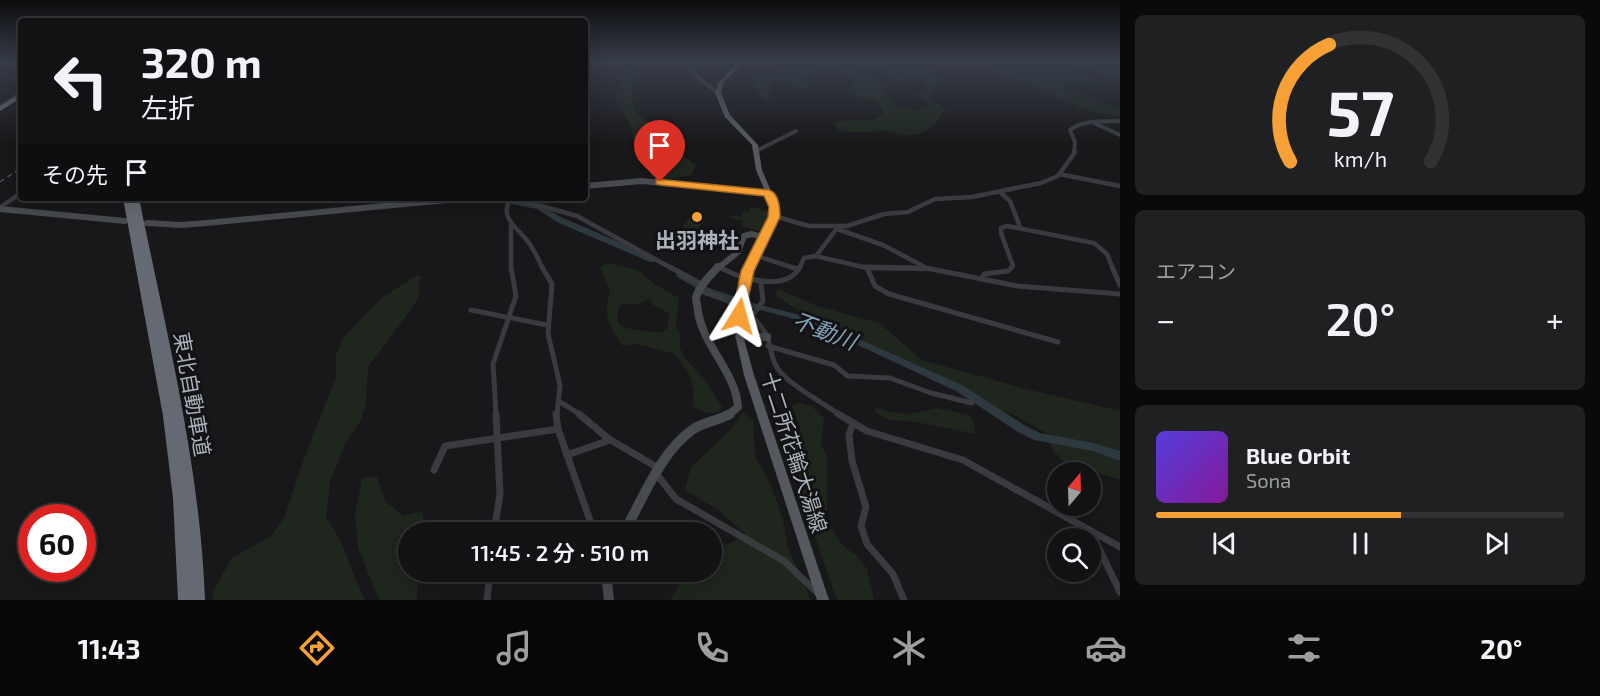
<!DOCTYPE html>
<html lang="ja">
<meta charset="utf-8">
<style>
body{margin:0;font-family:"Exo 2","Noto Sans JP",sans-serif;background:#1f2022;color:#f1f3f6;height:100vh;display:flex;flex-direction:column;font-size:22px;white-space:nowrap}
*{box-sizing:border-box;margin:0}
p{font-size:20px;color:#9c9ea0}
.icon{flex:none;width:33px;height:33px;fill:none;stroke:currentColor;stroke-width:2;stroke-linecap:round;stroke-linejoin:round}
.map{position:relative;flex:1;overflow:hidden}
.sheet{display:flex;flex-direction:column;gap:15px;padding:15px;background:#0a0a0b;width:480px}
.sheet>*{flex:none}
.banner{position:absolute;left:18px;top:18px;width:570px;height:183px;border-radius:6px;box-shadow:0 6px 24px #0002,0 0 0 2px #313234;background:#121214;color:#f1f3f6;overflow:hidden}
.needle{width:39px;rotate:19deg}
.controls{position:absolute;left:1047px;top:462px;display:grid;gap:12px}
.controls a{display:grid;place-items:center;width:54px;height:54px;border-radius:50%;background:#121214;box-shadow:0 6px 24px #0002,0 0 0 2px #313234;font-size:30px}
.speed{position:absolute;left:18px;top:504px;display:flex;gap:12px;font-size:30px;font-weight:700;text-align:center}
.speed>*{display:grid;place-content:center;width:78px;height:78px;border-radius:50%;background:#121214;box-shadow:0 6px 24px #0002,0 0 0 2px #313234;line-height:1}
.speed .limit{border:9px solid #d22;background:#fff;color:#111}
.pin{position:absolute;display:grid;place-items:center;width:51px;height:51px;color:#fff;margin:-62px -26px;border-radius:50% 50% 50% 0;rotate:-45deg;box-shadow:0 0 6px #0007}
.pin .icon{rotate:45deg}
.me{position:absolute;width:66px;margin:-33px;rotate:8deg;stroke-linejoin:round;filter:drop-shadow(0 0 4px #0008)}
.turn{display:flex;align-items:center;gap:21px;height:126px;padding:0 24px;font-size:27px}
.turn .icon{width:78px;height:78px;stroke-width:2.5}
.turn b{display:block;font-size:42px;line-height:51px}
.then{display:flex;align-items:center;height:57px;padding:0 24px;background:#0003;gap:12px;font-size:22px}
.big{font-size:45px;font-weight:600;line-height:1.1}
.sheet .tile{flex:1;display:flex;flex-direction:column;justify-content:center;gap:9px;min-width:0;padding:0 21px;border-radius:9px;background:#1f2022}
.sheet .dial{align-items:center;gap:0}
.dial svg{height:156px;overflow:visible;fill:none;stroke:#313234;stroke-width:7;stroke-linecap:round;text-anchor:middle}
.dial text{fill:#f1f3f6;stroke:none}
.song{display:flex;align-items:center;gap:18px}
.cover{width:72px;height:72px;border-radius:9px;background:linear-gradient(135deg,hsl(250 70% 55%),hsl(290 70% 35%))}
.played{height:6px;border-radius:3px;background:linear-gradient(90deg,#f6a035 60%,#313234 60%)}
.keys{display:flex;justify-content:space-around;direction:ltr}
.heat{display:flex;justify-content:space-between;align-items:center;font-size:33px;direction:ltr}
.trip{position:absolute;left:398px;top:522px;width:324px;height:60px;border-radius:30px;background:#121214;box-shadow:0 6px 24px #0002,0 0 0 2px #313234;font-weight:600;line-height:60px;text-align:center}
.tab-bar{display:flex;height:96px;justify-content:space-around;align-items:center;background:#070708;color:#9c9ea0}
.tab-bar .icon{width:42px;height:42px}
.tab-bar .selected{color:#f6a035}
.tab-bar b{font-size:27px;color:#f1f3f6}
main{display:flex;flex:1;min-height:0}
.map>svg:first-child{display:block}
</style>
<main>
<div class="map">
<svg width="1120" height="600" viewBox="0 0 1120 600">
<rect width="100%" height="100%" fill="#18181a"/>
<g fill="#1e261e" fill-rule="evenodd">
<path d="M626,61H656C651,64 642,64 639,68C629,79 631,104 638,114C642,119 650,122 654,125L648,144L650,148L681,154L696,165L691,175L663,180L649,176L651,173L670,166L672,160L655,153H634L632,128L615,99Z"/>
<path d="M838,61L837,66L870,76L884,87L889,99L899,107L918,111L931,105L917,94L924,89L927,83L925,77L906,76L899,84L893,82L887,72L849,61C880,61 914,59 940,76L933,86L934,90L929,99L939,104L945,110C937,122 924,138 906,135C899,134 894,131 887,131C871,131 853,134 837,130L835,124C851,115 867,127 884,114L877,100L867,101L847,93L850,84L858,79C846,66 817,67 804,79L810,86V90H795L792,82L774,80L770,84L769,101H764L752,84L761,72L786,71L800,65L801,63Z"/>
<path d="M981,61C1011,61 1083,69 1105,86L1066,83L1068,89L1120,109V117L1086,110L1036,88L1000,75Z"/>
<polygon points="1060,61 1102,61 1120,64 1120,78"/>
<polygon points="751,207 771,212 762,232 741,226 743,221 729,217 730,215 741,217 744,211 748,212"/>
<path d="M699,213L702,218L699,228L706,237V241L680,240L678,237C680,228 690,216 699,213Z"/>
<path d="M607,263L638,270L654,284L679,298L676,325L680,335V348L684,357L705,380L722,407L719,412L707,413L693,406L694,391L689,373L673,353L636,344L623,346C608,324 603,318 610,292L600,267ZM650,298L653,305L670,314L667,329L661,333L625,328L618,323V309L623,304H639Z"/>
<path d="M417,275L422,277L418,285L420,291L416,302L368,367L366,404L361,420L346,442L330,482L326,517C347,545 349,570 365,600H214L212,593L231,559L272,535L285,516L302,464L336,377V355L343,338L380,299Z"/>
<polygon points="778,289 817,306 879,323 922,360 1026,389 1120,411 1120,480 1065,462 1054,452 1046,433 1016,416 998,409 963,390 809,318 775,295"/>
<polygon points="799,403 812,406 824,419 821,445 827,457 827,522 843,546 856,555 867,569 874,600 837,600 799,491 800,426 792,406"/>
<polygon points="875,407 890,412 909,414 937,408 969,415 973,420 976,434 916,422 890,420 876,413"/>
<polygon points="743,412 753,421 755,456 771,485 783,520 788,548 811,600 671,600 686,572 711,572 711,551 747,535 718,510 685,490 691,467 729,431"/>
<polygon points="377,477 385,501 403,516 422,511 426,532 408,532 408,572 418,572 417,600 379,600 358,548 355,514 362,478"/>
</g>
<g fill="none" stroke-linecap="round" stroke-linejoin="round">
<g fill="#2e393f" fill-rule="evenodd">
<polygon points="21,91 21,95 0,108 0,104"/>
<polygon points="491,198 504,198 541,206 563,218 656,258 657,260 653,262 650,262 557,222 537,209 494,200"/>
<polygon points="680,272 709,288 749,302 796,314 868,343 962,385 1026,426 1040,433 1093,443 1120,451 1120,461 1093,451 1034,440 1018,432 956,391 862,347 791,318 744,306 703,292 677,277 676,275"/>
</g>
<g stroke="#393b3f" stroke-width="4">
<polyline points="686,61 697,77 718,93"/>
<polyline points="0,62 16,63"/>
<polyline points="1094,123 1120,135"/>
<polyline points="756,151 796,131"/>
<path d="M1074,153L1075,142L1070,130C1084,119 1103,122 1120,121"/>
</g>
<g stroke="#393b3f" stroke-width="4.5">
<polyline points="1059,174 1120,186"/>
<polyline points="1000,192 1010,201 1020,227"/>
<path d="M511,198C499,217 515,226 526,239C533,247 538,259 543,269"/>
<polyline points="513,198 577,216 673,269"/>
<polyline points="2,206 21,193"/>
<polyline points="774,216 809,226 847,226 884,214 908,212 935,199 972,197 1041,183 1058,176 1075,152"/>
<polyline points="511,225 511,269"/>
<polyline points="837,229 883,245 923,266"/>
<polyline points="754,255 797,269"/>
<polyline points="816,256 838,227"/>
<polyline points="718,267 722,269"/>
<polyline points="799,269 804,258 816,256 867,268 929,269"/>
<polyline points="1010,269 1013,266 1001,233 1001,228 1007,226 1094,243 1107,254 1113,269"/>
</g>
<g stroke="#393b3f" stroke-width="5">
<polyline points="542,267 552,284 548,334 560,385 557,415"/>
<polyline points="670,267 703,285"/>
<polyline points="718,267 739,276"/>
<polyline points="792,267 798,269"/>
<polyline points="863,267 926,268 1017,286 1120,294"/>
<polyline points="1112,267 1120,285"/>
<polyline points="867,268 875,286 889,294 1058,342"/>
<path d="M750,279C768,283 790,285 800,267"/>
<polyline points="981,279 984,274 1008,271 1012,267"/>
<path d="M700,291C727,299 754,309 767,337C773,351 770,362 783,375C798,390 822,402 840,415"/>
<polyline points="471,310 547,325"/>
<polyline points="752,316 763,301 761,282"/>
<polyline points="768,346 834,365 848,376 890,378 931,393 972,403"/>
<polyline points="560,402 581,415"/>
<polyline points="496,415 493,364 516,296 511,267"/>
</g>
<g stroke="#393b3f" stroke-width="7">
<polyline points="556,414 558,429 594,532"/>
<polyline points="579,414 609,439 660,469"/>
<polyline points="838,414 867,431 963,460 1120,547"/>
<polyline points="853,423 849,435 852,461 866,507 861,526 867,544 893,574 904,600"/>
<polyline points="567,455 610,440"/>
<polyline points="434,470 445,446 558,429"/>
<polyline points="658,476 676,499 784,561 825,600"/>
<polyline points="494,532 500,494 496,414"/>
<polyline points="1091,532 1120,592"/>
<polyline points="487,600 490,572"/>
</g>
<g stroke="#474a4f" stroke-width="6">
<polyline points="585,186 642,181 769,193"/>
<polyline points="0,209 125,221"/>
<polyline points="147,223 181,225 207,223 467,198"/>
<polyline points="717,269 738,252 744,236 752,234 762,237"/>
</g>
<g stroke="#474a4f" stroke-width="8">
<path d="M718,267C711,275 698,287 696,298C696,302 698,308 698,312C704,347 736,373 738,407L728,415"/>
<polyline points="739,336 767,337"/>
</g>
<g stroke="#474a4f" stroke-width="10">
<path d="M624,532C643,499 660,453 692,430C703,422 718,421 730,414"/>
<polyline points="606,572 609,600"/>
</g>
<g fill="#55585e" fill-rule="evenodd">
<polygon points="740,61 745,61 723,83 721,93 730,115 758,145 762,170 778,207 778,217 760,251 748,282 744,285 740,282 752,251 770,217 772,207 756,170 752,145 725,117 715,93 719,82"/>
<polygon points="739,313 743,316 744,339 754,375 829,600 817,600 744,375 736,339 735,316"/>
</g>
<g fill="#656971" fill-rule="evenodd">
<polygon points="21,93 21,98 0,111 0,106"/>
<path d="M123,198H131L150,296L131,198H139C166,331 200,464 205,600H178L173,498L163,416Z"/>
</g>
<polyline stroke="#4c4f54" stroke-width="1.5" stroke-dasharray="5 4" stroke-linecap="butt" points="0,182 21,168"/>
<polyline stroke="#55585e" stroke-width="9" points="739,316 744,282"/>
</g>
<linearGradient id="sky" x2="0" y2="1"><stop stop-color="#0d0d0e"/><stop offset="0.42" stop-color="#373d49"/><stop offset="1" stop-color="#373d49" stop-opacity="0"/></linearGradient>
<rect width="1120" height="145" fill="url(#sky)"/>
<path fill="#f6a035" stroke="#a06822" stroke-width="1.5" d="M656,179L769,190C779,193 780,208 780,217L754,271L744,319H734L732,316L741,271L768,217L769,207L764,196L660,185L656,184Z"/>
<circle fill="#f6a035" stroke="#131315" stroke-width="2" cx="697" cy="217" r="6"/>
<g text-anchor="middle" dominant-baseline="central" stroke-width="6" stroke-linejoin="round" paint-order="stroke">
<g font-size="21" font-weight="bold" fill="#aab1ba" stroke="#131315">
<text x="697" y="239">出羽神社</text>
</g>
<g font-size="21" fill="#aab1ba" stroke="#131315">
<text transform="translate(193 394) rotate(80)">東北自動車道</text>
<text transform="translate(795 452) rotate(72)">十二所花輪大湯線</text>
</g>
<g font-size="22" font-style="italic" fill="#81a3b6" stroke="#131315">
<text transform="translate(825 330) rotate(21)">不動川</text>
</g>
</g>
</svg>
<div class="controls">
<a><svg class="needle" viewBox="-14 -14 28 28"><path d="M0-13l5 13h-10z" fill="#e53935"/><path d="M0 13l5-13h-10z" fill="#9c9ea0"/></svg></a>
<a><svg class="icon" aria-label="search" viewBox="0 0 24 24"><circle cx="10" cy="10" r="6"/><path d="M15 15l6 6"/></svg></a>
</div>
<div class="speed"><div class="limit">60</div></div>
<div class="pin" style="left:660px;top:182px;background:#d93025"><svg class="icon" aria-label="arrive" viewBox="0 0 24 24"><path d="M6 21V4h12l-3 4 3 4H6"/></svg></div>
<svg class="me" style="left:739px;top:316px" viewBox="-20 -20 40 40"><path d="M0-17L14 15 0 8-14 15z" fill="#f6a035" stroke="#fff" stroke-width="4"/></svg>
<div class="trip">11:45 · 2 分 · 510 m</div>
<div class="banner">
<div class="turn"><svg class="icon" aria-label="left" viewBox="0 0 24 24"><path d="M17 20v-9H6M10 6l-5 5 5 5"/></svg><div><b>320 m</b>左折</div></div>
<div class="then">その先<svg class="icon" aria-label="arrive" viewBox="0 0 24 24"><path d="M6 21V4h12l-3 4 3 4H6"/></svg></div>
</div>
</div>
<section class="sheet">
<div class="tile dial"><svg viewBox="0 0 100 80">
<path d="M14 69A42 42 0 1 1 86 69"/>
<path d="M14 69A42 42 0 0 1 34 9" stroke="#f6a035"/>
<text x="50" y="56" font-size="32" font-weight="700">57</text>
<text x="50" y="72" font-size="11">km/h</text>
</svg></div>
<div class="tile"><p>エアコン</p>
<div class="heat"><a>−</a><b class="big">20°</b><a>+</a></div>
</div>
<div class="tile">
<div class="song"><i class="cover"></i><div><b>Blue Orbit</b><p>Sona</p></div></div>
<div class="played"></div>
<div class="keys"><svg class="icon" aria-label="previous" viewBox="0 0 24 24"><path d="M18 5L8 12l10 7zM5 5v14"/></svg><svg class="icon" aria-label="pause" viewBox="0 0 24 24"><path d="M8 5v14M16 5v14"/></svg><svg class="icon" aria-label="next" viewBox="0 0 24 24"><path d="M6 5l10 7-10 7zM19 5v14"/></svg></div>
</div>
</section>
</main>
<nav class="tab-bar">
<b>11:43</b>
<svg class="icon selected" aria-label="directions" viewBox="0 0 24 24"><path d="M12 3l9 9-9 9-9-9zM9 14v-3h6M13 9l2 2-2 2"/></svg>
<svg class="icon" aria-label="music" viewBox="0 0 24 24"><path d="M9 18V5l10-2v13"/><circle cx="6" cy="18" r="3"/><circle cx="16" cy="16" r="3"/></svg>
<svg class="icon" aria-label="phone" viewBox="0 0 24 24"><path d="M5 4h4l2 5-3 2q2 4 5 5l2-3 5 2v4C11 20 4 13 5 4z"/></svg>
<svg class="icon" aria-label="climate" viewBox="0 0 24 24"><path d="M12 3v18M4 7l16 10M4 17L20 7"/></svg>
<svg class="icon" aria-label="car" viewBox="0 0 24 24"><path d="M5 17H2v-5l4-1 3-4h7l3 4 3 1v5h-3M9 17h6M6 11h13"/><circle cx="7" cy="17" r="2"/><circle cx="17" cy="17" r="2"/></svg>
<svg class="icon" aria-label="filters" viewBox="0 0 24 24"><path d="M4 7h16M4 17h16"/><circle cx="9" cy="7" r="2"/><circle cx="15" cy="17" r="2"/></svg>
<b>20°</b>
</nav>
